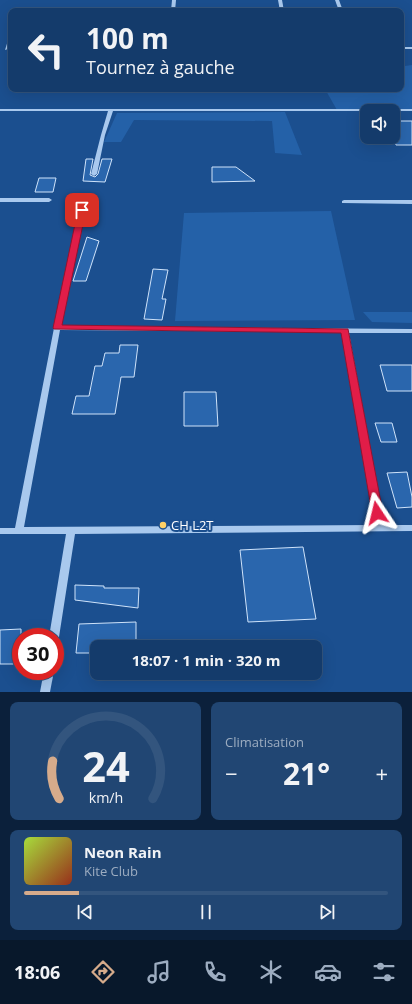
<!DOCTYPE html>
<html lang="fr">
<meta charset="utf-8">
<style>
body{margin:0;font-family:"Open Sans",sans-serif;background:#214673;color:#f1f3f6;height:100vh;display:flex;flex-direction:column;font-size:15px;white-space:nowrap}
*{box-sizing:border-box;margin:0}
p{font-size:13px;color:#9dadc1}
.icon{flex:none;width:22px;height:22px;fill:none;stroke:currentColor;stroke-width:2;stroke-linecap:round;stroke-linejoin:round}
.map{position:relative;height:692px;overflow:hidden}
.panel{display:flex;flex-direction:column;gap:10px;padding:10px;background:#0b203b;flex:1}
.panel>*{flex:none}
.top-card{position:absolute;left:8px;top:8px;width:396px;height:84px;border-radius:8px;box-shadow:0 4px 16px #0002,0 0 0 1px #33557e;background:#143b6b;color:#f1f3f6;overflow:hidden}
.controls{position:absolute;left:360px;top:104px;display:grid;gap:8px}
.controls a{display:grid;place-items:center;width:40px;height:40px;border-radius:8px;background:#143b6b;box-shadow:0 4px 16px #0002,0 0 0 1px #33557e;font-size:20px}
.speed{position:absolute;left:12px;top:628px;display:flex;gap:8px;font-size:20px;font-weight:700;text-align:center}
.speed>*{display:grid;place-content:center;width:52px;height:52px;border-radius:50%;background:#143b6b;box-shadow:0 4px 16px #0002,0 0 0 1px #33557e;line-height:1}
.speed .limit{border:6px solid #d22;background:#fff;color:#111}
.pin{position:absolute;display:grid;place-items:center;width:34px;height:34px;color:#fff;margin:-17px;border-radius:8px;box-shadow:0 2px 6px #0006}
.me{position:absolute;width:44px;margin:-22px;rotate:350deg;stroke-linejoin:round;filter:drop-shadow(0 0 3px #0008)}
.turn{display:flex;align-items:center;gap:14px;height:84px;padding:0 12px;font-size:18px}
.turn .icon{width:52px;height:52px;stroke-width:2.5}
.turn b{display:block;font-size:28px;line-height:34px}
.big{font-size:30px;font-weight:700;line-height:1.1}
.panel .tile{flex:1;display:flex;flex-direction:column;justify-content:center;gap:6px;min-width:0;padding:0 14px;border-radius:8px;background:#214673}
.panel .dial{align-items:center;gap:0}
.dial svg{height:104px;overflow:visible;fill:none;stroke:#33557e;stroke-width:7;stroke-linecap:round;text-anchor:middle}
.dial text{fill:#f1f3f6;stroke:none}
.song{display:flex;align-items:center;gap:12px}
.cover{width:48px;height:48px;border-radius:6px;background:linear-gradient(135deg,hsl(80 70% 55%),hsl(10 70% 35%))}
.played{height:4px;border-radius:2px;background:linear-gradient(90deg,#d6ab8b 15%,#33557e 15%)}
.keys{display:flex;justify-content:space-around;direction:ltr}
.heat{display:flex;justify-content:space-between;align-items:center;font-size:22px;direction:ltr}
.panel .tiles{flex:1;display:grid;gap:10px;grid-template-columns:1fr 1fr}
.tile:last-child{grid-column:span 2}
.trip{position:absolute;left:90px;top:640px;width:232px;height:40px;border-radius:8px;background:#143b6b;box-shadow:0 4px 16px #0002,0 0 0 1px #33557e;font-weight:700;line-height:40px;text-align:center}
.dock{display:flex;height:64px;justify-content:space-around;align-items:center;background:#08182b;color:#9dadc1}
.dock .icon{width:28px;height:28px}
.dock .active{color:#d6ab8b}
.dock b{font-size:18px;color:#f1f3f6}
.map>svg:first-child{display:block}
</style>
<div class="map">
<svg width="412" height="692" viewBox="0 0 412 692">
<rect width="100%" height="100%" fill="#1b4f8f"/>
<g fill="#2461a8">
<polygon points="401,63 405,66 412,65 412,110 337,110 325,89 401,89"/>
<polygon points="285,112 302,155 275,153 272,121 134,120 121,142 104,142 117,113"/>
<polygon points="331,211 355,320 175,321 184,213"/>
<polygon points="363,312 412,312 412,323 372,322"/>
</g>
<g fill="#2a66ad" stroke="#cfe3fa">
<polygon points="393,121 412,121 412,145 396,145 393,136"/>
<polygon points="86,159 93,159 90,175 95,177 98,174 102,159 112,159 105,182 83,181"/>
<polygon points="212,167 236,167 255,181 212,182"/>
<polygon points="39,178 56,178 53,192 35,192"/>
<polygon points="87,237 99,241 86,281 73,281"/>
<polygon points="153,269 168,270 162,299 166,299 162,320 144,319"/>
<polygon points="120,345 138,345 134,377 121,377 115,414 72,414 76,396 89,396 95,366 102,366 105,353 119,353"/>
<polygon points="380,365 412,365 412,391 387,391"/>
<polygon points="184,392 216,392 218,426 184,426"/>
<polygon points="375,423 392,423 397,442 381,442"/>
<polygon points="407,472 412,497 412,507 397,508 387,473"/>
<polygon points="303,547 316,619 248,622 240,550"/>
<polygon points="75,585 104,586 104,588 139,588 138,608 75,600"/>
<polygon points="136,622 136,647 97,647 97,653 76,653 79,624"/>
<polygon points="21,629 21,664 0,664 0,630"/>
</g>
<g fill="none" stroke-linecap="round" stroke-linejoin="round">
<g fill="#a9c9ee" fill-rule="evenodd">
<polygon points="172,0 176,0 175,11 171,11"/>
<polygon points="278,0 282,0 284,11 280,11"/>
<polygon points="335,0 339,0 343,11 339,11"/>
<polygon points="11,36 11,42 8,49 5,50 9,37"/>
<rect x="401" y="47" width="11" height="2"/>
<polygon points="0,109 412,109 412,111 113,111 105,135 97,174 94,176 91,174 101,135 108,111 0,111"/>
<polygon points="0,198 49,198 52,200 49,202 0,202"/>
<polygon points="344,200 412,200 412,204 342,203 342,201"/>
<path d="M82,208L85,210L61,326L412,329V333H349L384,525H412V531L75,534L59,637L58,640L55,641V637H49L66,534H0V528H15L54,328L79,210ZM60,330L342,332L375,525L24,527Z"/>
<polygon points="44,671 54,671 50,692 40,692"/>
</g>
</g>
<polygon fill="#e11d48" stroke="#92132f" points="82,208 86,210 62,325 348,329 383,513 381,516 377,518 373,516 372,513 341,333 54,329 53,328 78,210"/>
<circle fill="#ffd166" stroke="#1b4f8f" stroke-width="1.5" cx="163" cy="525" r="4"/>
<g text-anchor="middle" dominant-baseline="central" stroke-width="4" stroke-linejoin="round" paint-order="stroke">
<g font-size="13" fill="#fff" stroke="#1b4f8f" text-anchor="start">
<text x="171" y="525">CH L2T</text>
</g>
</g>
</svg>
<div class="controls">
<a><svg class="icon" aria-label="sound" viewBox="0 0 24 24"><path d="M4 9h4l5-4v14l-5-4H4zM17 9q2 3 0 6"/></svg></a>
</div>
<div class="speed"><div class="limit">30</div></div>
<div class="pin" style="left:82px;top:210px;background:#d93025"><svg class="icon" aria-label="arrive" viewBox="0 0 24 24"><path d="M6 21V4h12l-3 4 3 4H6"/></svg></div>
<svg class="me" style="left:377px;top:513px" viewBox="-20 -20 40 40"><path d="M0-17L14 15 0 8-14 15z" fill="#e11d48" stroke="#fff" stroke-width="4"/></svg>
<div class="trip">18:07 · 1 min · 320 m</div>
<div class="top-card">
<div class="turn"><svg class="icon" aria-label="left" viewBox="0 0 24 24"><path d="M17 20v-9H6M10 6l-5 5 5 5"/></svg><div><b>100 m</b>Tournez à gauche</div></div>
</div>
</div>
<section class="panel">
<div class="tiles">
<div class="tile dial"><svg viewBox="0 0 100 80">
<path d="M14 69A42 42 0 1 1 86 69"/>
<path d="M14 69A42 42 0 0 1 9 40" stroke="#d6ab8b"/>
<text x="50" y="56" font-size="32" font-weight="700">24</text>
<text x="50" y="72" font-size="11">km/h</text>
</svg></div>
<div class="tile"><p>Climatisation</p>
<div class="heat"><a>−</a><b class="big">21°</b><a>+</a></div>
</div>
<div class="tile">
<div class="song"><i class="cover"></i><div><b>Neon Rain</b><p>Kite Club</p></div></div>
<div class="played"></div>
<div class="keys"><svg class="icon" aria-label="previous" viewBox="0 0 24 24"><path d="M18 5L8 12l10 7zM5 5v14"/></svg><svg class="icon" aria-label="pause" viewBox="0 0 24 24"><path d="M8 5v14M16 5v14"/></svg><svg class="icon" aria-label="next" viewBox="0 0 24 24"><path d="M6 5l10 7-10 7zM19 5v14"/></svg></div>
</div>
</div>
</section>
<nav class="dock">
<b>18:06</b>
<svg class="icon active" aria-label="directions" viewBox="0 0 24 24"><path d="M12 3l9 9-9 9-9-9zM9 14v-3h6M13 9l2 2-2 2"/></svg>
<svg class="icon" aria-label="music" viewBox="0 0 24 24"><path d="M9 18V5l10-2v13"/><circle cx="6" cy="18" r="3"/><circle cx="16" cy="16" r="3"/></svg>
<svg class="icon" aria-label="phone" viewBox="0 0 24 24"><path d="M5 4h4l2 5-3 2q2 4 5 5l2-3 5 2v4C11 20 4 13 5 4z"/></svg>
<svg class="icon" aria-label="climate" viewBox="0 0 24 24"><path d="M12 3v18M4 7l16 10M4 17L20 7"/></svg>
<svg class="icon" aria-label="car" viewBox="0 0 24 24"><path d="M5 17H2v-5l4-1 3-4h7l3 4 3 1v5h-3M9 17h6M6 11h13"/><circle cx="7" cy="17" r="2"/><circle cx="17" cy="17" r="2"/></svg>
<svg class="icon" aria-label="filters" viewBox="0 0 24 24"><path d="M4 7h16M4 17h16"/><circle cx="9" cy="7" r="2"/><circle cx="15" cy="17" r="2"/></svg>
</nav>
